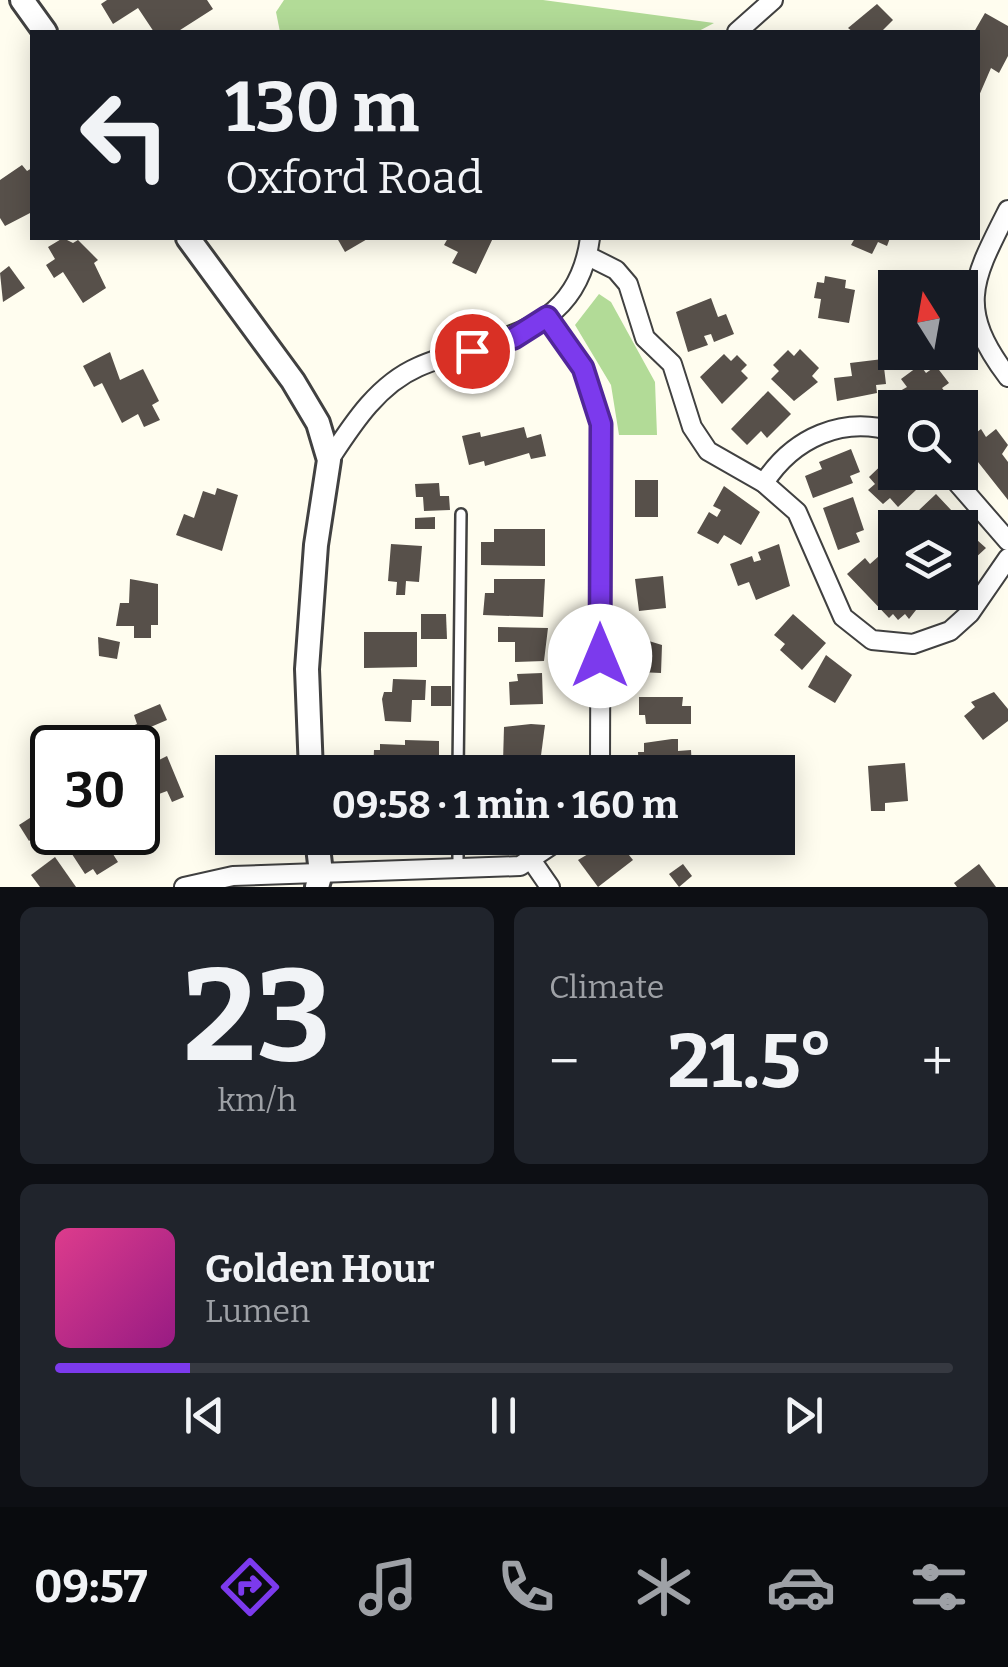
<!DOCTYPE html>
<meta charset="utf-8">
<style>
body{margin:0;font-family:Bitter,serif;background:#20242c;color:#f1f3f6;height:100vh;display:flex;flex-direction:column;font-size:38px;white-space:nowrap}
*{box-sizing:border-box;margin:0}
p{font-size:32px;color:#9ea1a6}
.icon{flex:none;width:55px;height:55px;fill:none;stroke:currentColor;stroke-width:2;stroke-linecap:round;stroke-linejoin:round}
.map{position:relative;height:887px;overflow:hidden}
.side{display:flex;flex-direction:column;gap:20px;padding:20px;background:#0d0f14;flex:1}
.side>*{flex:none}
.top-card{position:absolute;left:30px;top:30px;width:950px;height:210px;border-radius:0px;box-shadow:0 5px 25px #0003;background:#171b24;color:#f1f3f6;overflow:hidden}
.needle{width:65px;rotate:349deg}
.controls{position:absolute;left:878px;top:270px;display:grid;gap:20px}
.controls a{display:grid;place-items:center;width:100px;height:100px;border-radius:0px;background:#171b24;box-shadow:0 5px 25px #0003;font-size:50px}
.speed{position:absolute;left:30px;top:725px;display:flex;gap:20px;font-size:50px;font-weight:700;text-align:center}
.speed>*{display:grid;place-content:center;width:130px;height:130px;border-radius:50%;background:#171b24;box-shadow:0 5px 25px #0003;line-height:1}
.speed .limit{border:5px solid #111;border-radius:15px;background:#fff;color:#111}
.pin{position:absolute;display:grid;place-items:center;width:85px;height:85px;color:#fff;margin:-42px;border:5px solid #fff;border-radius:50%;box-shadow:0 2px 10px #0007}
.me{position:absolute;width:110px;margin:-55px;rotate:0deg;stroke-linejoin:round;filter:drop-shadow(0 0 8px #0008)}
.turn{display:flex;align-items:center;gap:35px;height:210px;padding:0 30px;font-size:45px}
.turn .icon{width:130px;height:130px;stroke-width:2.5}
.turn b{display:block;font-size:70px;line-height:85px}
.big{font-size:75px;font-weight:700;line-height:1.1}
.side .card{flex:1;display:flex;flex-direction:column;justify-content:center;gap:15px;min-width:0;padding:0 35px;border-radius:15px;background:#20242c}
.side .dial{align-items:center;gap:0}
.dial b{font-size:130px;line-height:1}
.song{display:flex;align-items:center;gap:30px}
.cover{width:120px;height:120px;border-radius:15px;background:linear-gradient(135deg,hsl(330 70% 55%),hsl(310 70% 35%))}
.played{height:10px;border-radius:5px;background:linear-gradient(90deg,#7c3aed 15%,#363941 15%)}
.keys{display:flex;justify-content:space-around;direction:ltr}
.heat{display:flex;justify-content:space-between;align-items:center;font-size:55px;direction:ltr}
.side .tiles{flex:1;display:grid;gap:20px;grid-template-columns:1fr 1fr}
.card:last-child{grid-column:span 2}
.trip{position:absolute;left:215px;top:755px;width:580px;height:100px;border-radius:0px;background:#171b24;box-shadow:0 5px 25px #0003;font-weight:700;line-height:100px;text-align:center}
.menu{display:flex;height:160px;justify-content:space-around;align-items:center;background:#090b0e;color:#9ea1a6}
.menu .icon{width:70px;height:70px}
.menu .on{color:#7c3aed}
.menu b{font-size:45px;color:#f1f3f6}
.map>svg:first-child{display:block}
</style>
<div class="map">
<svg width="1008" height="887" viewBox="0 0 1008 887">
<rect width="100%" height="100%" fill="#fffdef"/>
<g fill="#b2db97">
<polygon points="284,0 543,0 714,23 697,32 280,32 276,12"/>
<polygon points="599,294 611,302 655,382 657,435 619,435 611,385 575,325"/>
</g>
<g fill="#57504a">
<polygon points="107,0 207,0 213,9 177,32 154,32 138,8 113,24 101,4"/>
<polygon points="877,4 893,20 881,32 853,32 848,28"/>
<polygon points="985,13 1008,26 1008,56 999,73 991,68 978,98 978,32 974,32"/>
<polygon points="22,165 27,171 32,168 32,212 5,226 0,218 0,180"/>
<polygon points="63,238 73,243 78,240 98,260 94,263 106,288 83,303 63,272 54,278 46,265 55,259 48,247"/>
<polygon points="337,238 369,238 345,252"/>
<polygon points="448,238 493,238 476,274 452,263 458,252 444,245"/>
<polygon points="855,238 890,238 887,246 878,242 872,254 851,245"/>
<polygon points="9,266 25,288 3,302 0,273"/>
<polygon points="825,276 846,280 845,288 855,290 849,323 818,318 821,299 814,298 817,282 824,283"/>
<polygon points="711,298 718,317 726,314 734,334 714,342 711,334 704,336 708,345 688,352 676,312"/>
<polygon points="800,349 819,368 812,376 818,382 794,401 771,379 779,371 773,365 788,350 794,356"/>
<polygon points="110,352 120,380 143,369 159,401 152,405 160,420 144,427 138,414 122,423 102,383 94,387 83,366"/>
<polygon points="724,354 731,361 737,355 747,365 741,371 748,378 722,404 700,377"/>
<polygon points="883,359 886,384 876,385 877,393 837,401 834,378 852,376 850,363"/>
<polygon points="920,365 926,373 936,366 949,383 942,388 946,393 951,390 959,399 965,394 972,404 967,408 973,416 960,426 960,408 917,408 909,403 900,391 907,387 901,379"/>
<polygon points="768,391 791,414 767,438 761,431 747,445 731,429"/>
<polygon points="524,427 527,438 541,434 546,456 531,459 529,453 485,466 484,461 469,465 462,436 480,432 481,437"/>
<polygon points="981,429 986,437 996,429 1008,445 1002,454 1008,462 1008,500 963,443"/>
<polygon points="851,449 860,472 850,476 853,483 813,498 805,476 822,469 819,462"/>
<polygon points="891,456 895,472 911,472 916,477 910,483 916,490 898,507 890,498 883,504 868,490 875,484 869,477"/>
<rect x="635" y="480" width="23" height="37"/>
<polygon points="439,483 440,496 449,496 450,510 424,511 423,497 416,497 415,484"/>
<polygon points="724,486 760,512 741,545 724,535 718,544 697,533 709,512 717,517 721,510 713,506"/>
<polygon points="217,488 238,495 222,551 176,535 184,514 194,518 203,491 215,495"/>
<polygon points="936,494 952,511 949,515 986,548 960,572 960,528 900,528"/>
<polygon points="853,497 864,530 856,533 860,542 838,550 823,508"/>
<polygon points="435,517 435,529 415,529 415,518"/>
<polygon points="494,529 545,529 545,566 481,565 481,542 494,542"/>
<polygon points="391,544 422,546 419,582 406,581 405,595 396,595 397,582 388,581"/>
<polygon points="779,544 790,586 756,600 749,582 738,586 730,564 752,556 754,562 761,560 758,552"/>
<polygon points="879,556 895,573 895,592 930,592 909,619 905,614 898,620 893,614 889,618 847,574 865,558 870,564"/>
<polygon points="663,576 666,608 639,611 635,579"/>
<polygon points="130,579 158,584 158,625 151,625 151,638 134,638 134,626 116,626 120,603 129,603"/>
<polygon points="494,579 545,579 543,617 483,615 485,593 494,593"/>
<polygon points="421,614 446,614 447,639 421,639"/>
<polygon points="793,614 826,643 802,670 780,650 785,644 774,635"/>
<polygon points="498,627 548,628 544,661 515,662 515,642 498,642"/>
<polygon points="364,632 417,632 417,667 364,668"/>
<polygon points="98,637 120,642 117,659 99,656"/>
<polygon points="639,638 662,645 661,673 638,672 634,654 639,654"/>
<polygon points="826,655 852,675 835,703 808,687"/>
<polygon points="542,673 543,704 510,705 509,682 518,681 517,674"/>
<polygon points="393,679 426,680 425,700 412,700 411,722 385,721 382,699 384,692 392,692"/>
<rect x="431" y="686" width="20" height="20"/>
<polygon points="994,692 1008,709 1008,721 983,740 964,716 975,707 971,702"/>
<polygon points="639,697 683,697 682,706 691,706 691,724 646,724 645,715 639,715"/>
<polygon points="160,704 167,720 146,729 158,744 153,746 159,760 167,756 184,797 172,802 167,791 159,794 138,752 135,737 129,739 125,729 137,724 134,715"/>
<polygon points="531,724 545,725 540,763 503,762 504,727"/>
<polygon points="672,739 678,739 678,751 691,750 692,768 639,769 638,752 644,752 644,743"/>
<polygon points="405,740 439,741 439,765 415,765 414,772 373,772 374,750 380,750 380,744 405,745"/>
<polygon points="905,763 908,801 885,803 885,811 871,811 868,766"/>
<polygon points="33,816 43,831 29,841 19,825"/>
<polygon points="91,832 99,832 118,862 97,875 93,869 85,874 68,848"/>
<polygon points="615,838 633,860 598,887 578,860"/>
<polygon points="55,857 76,887 40,887 31,875"/>
<polygon points="683,864 692,876 679,887 669,874"/>
<polygon points="979,864 996,887 957,887 954,883"/>
</g>
<g fill="none" stroke-linecap="round" stroke-linejoin="round">
<defs>
<g id="service">
<polyline points="458,772 461,514"/>
<polyline points="458,838 458,868"/>
</g>
<g id="minor">
<polyline points="737,32 773,0"/>
<path d="M1008,210C972,281 956,308 1008,377"/>
<polyline points="588,256 616,270 628,284 645,338 672,364 692,427 708,451 764,483 797,512 843,617 872,640 913,644 950,631 970,613 1008,558"/>
<polyline points="547,317 583,368 601,424 600,772"/>
<path d="M329,460C352,425 377,385 418,367C491,335 576,340 590,238"/>
<polyline points="948,472 1008,541"/>
<path d="M764,483C793,438 843,415 895,432"/>
<polyline points="532,861 550,887"/>
<polyline points="184,887 233,876 520,866 562,838"/>
</g>
<g id="tertiary">
<polyline points="22,0 45,32"/>
<polyline points="188,238 293,381 318,423 329,460 316,545 307,669 311,772"/>
<polyline points="317,838 321,873 317,887"/>
</g>
</defs>
<use href="#service" stroke="#414141" stroke-width="14"/>
<use href="#minor" stroke="#414141" stroke-width="22"/>
<use href="#tertiary" stroke="#414141" stroke-width="28"/>
<use href="#service" stroke="#fff" stroke-width="9"/>
<use href="#minor" stroke="#fff" stroke-width="18"/>
<use href="#tertiary" stroke="#fff" stroke-width="22"/>
</g>
<g fill="none" stroke-linecap="round" stroke-linejoin="round">
<defs>
<polyline id="route" points="472,351 514,338 547,317 583,368 601,424 600,656"/>
</defs>
<use href="#route" stroke="#51269a" stroke-width="25"/>
<use href="#route" stroke="#7c3aed" stroke-width="18"/>
</g>
</svg>
<div class="controls">
<a><svg class="needle" viewBox="-14 -14 28 28"><path d="M0-13l5 13h-10z" fill="#e53935"/><path d="M0 13l5-13h-10z" fill="#9ea1a6"/></svg></a>
<a><svg class="icon" aria-label="search" viewBox="0 0 24 24"><circle cx="10" cy="10" r="6"/><path d="M15 15l6 6"/></svg></a>
<a><svg class="icon" aria-label="layers" viewBox="0 0 24 24"><path d="M12 4l9 5-9 5-9-5zM3 14l9 5 9-5"/></svg></a>
</div>
<div class="speed"><div class="limit">30</div></div>
<div class="pin" style="left:472px;top:351px;background:#d93025"><svg class="icon" aria-label="arrive" viewBox="0 0 24 24"><path d="M6 21V4h12l-3 4 3 4H6"/></svg></div>
<svg class="me" style="left:600px;top:656px" viewBox="-20 -20 40 40"><circle r="19" fill="#fff"/><path d="M0-13L10 11 0 6-10 11z" fill="#7c3aed"/></svg>
<div class="trip">09:58 · 1 min · 160 m</div>
<div class="top-card">
<div class="turn"><svg class="icon" aria-label="left" viewBox="0 0 24 24"><path d="M17 20v-9H6M10 6l-5 5 5 5"/></svg><div><b>130 m</b>Oxford Road</div></div>
</div>
</div>
<section class="side">
<div class="tiles">
<div class="card dial"><b>23</b><p>km/h</p></div>
<div class="card"><p>Climate</p>
<div class="heat"><a>−</a><b class="big">21.5°</b><a>+</a></div>
</div>
<div class="card">
<div class="song"><i class="cover"></i><div><b>Golden Hour</b><p>Lumen</p></div></div>
<div class="played"></div>
<div class="keys"><svg class="icon" aria-label="previous" viewBox="0 0 24 24"><path d="M18 5L8 12l10 7zM5 5v14"/></svg><svg class="icon" aria-label="pause" viewBox="0 0 24 24"><path d="M8 5v14M16 5v14"/></svg><svg class="icon" aria-label="next" viewBox="0 0 24 24"><path d="M6 5l10 7-10 7zM19 5v14"/></svg></div>
</div>
</div>
</section>
<nav class="menu">
<b>09:57</b>
<svg class="icon on" aria-label="directions" viewBox="0 0 24 24"><path d="M12 3l9 9-9 9-9-9zM9 14v-3h6M13 9l2 2-2 2"/></svg>
<svg class="icon" aria-label="music" viewBox="0 0 24 24"><path d="M9 18V5l10-2v13"/><circle cx="6" cy="18" r="3"/><circle cx="16" cy="16" r="3"/></svg>
<svg class="icon" aria-label="phone" viewBox="0 0 24 24"><path d="M5 4h4l2 5-3 2q2 4 5 5l2-3 5 2v4C11 20 4 13 5 4z"/></svg>
<svg class="icon" aria-label="climate" viewBox="0 0 24 24"><path d="M12 3v18M4 7l16 10M4 17L20 7"/></svg>
<svg class="icon" aria-label="car" viewBox="0 0 24 24"><path d="M5 17H2v-5l4-1 3-4h7l3 4 3 1v5h-3M9 17h6M6 11h13"/><circle cx="7" cy="17" r="2"/><circle cx="17" cy="17" r="2"/></svg>
<svg class="icon" aria-label="filters" viewBox="0 0 24 24"><path d="M4 7h16M4 17h16"/><circle cx="9" cy="7" r="2"/><circle cx="15" cy="17" r="2"/></svg>
</nav>
